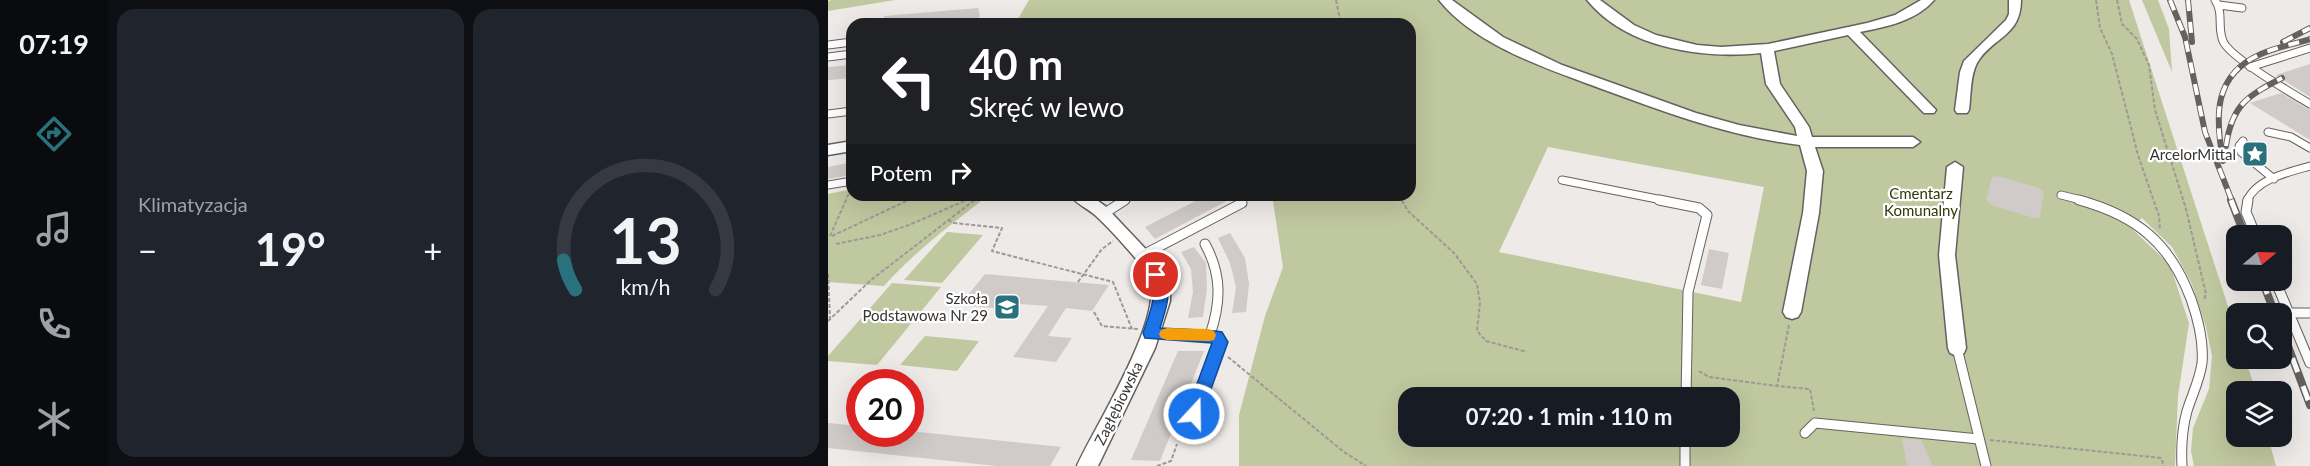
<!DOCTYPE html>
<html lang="pl">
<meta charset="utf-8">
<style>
body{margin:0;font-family:Lato,sans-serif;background:#20242c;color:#f1f3f6;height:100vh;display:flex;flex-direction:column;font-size:22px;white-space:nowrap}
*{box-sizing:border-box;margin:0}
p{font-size:20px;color:#9ea1a6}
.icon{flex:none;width:33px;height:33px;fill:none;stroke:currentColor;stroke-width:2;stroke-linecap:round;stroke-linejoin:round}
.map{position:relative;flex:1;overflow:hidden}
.side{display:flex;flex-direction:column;gap:9px;padding:9px;background:#0d0f14;width:720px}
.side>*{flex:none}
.top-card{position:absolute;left:18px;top:18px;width:570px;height:183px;border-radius:18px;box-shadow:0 6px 24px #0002;background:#202124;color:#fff;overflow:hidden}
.needle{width:39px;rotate:71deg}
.fabs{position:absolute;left:1398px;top:225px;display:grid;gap:12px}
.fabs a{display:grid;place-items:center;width:66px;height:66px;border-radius:12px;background:#171b24;box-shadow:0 6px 24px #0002;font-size:30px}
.speed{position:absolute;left:18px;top:369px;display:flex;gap:12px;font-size:30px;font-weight:700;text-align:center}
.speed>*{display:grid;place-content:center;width:78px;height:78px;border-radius:50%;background:#171b24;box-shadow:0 6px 24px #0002;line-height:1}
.speed .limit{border:9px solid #d22;background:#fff;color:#111}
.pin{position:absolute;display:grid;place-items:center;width:51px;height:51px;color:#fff;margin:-26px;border:3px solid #fff;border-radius:50%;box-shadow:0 2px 6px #0007}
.me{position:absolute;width:66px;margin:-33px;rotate:21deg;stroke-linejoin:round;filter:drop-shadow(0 0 4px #0008)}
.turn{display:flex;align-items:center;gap:21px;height:126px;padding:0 24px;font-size:27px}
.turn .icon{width:78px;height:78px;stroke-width:2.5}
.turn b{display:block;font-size:42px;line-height:51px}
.then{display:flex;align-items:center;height:57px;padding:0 24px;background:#0003;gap:12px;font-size:22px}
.big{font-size:45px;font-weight:700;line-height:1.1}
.side .widget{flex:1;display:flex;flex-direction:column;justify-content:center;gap:9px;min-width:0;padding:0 21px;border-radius:18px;background:#20242c}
.side .dial{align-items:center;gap:0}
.dial svg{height:156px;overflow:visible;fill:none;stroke:#363941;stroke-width:7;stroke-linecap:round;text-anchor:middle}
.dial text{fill:#f1f3f6;stroke:none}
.heat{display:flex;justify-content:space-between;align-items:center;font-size:33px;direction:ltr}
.side .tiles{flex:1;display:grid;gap:9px;grid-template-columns:repeat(2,1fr)}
.trip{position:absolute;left:570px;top:387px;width:342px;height:60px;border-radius:18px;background:#171b24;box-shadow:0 6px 24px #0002;font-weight:700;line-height:60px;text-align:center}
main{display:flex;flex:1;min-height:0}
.tabs{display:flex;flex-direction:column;width:108px;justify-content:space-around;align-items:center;background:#090b0e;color:#9ea1a6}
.tabs .icon{width:42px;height:42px}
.tabs .active{color:#29717c}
.tabs b{font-size:27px;color:#f1f3f6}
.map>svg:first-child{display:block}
</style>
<main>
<nav class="tabs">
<b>07:19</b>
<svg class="icon active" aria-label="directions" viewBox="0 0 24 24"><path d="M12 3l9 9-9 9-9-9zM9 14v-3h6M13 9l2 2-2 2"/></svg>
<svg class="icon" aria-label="music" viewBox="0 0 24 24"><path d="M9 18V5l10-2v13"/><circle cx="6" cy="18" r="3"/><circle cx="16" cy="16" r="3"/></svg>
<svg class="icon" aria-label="phone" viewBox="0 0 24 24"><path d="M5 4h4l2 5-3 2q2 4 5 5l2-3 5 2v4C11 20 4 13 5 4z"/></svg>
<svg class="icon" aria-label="climate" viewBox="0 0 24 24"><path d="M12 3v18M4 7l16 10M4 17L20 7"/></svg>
</nav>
<section class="side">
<div class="tiles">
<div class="widget"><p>Klimatyzacja</p>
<div class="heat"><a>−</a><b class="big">19°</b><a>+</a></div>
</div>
<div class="widget dial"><svg viewBox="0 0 100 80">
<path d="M14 69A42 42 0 1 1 86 69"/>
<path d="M14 69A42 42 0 0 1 8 54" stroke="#29717c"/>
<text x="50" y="56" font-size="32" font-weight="700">13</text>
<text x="50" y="72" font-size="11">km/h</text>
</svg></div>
</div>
</section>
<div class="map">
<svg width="1482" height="466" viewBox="0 0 1482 466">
<rect width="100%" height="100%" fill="#eeeae7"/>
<g fill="#c0c89f" fill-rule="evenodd">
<polygon points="4,0 67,0 0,11 0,1"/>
<path d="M201,0H1301L1408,331V358L1417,359L1428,391L1408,392V436L1440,437L1448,466H1366L1363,451L1365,428L1381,389L1384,356L1378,327L1364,284L1344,247L1314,218L1302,227L1342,265L1361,323L1350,396L1347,466H411V415L437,316L455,267L444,195H582V24H187ZM720,147L936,187L913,302L671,252ZM580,398H902V436H580Z"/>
<polygon points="1314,0 1330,0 1341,29 1344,72"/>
<path d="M24,189V195H161C124,224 87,251 56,286L0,282V194Z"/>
<polygon points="119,232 155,235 114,283 76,280"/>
<polygon points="64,283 113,287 49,365 0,361 0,356"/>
<polygon points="97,336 151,341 129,371 72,365"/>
</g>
<g fill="#d0cbc8">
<polygon points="150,8 152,16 149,21 115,24 56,24 56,16"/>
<polygon points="1482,64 1482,97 1448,75"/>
<polygon points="24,65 24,78 0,80 0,67"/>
<polygon points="1453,93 1482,110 1482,140 1422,103"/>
<polygon points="24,162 24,175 0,179 0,167"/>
<polygon points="1170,176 1211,188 1216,192 1212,217 1206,218 1163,205 1158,200 1164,177"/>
<polygon points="379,195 410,195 327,239 317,227"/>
<polygon points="402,233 417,258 421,284 418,312 404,313 408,287 402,263 390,238"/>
<polygon points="366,247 378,263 379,289 375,317 360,318 365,292 363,269 353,252"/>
<polygon points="881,249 901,253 894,289 873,285"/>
<polygon points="157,274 211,279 281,285 264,311 238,308 220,336 244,338 228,362 185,357 220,306 192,304 188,310 132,305"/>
<polygon points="350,351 376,351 332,461 303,460"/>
<polygon points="0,423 32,426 32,434 82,434 82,431 233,447 222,466 169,466 0,448"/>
<polygon points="1074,438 1093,440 1105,466 1079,466"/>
</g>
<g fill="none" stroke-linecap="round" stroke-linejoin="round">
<defs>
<g id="lane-far1">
<path d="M1387,0C1396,13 1389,27 1395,41C1401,57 1465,94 1482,104"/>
<polyline points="1391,5 1414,8"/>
<polyline points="0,45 24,42"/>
<polyline points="0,57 24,54"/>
<polyline points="1422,67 1482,48"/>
<polyline points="0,114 24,111"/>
<polyline points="1440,132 1463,137 1482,148"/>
<polyline points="1415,141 1411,146 1413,152 1446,179"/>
<polyline points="734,180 839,201"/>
<polyline points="0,185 24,181"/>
<polyline points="1233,195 1257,201"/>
<polyline points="294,201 304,195"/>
<path d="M1419,201C1428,179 1461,172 1482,166"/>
</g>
<g id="lane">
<polyline points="831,200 871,208 879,215 860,292 858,398"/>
<path d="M1251,200C1309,216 1342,243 1363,299C1370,319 1376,341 1374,363C1372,379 1364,395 1359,411C1354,429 1353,447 1354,466"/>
<polyline points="1420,200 1418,212 1428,236"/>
<polyline points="277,213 297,200"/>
<path d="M377,244C394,275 393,302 382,335"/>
<polyline points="313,256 414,203"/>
<polyline points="1447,280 1482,363"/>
<polyline points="1461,313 1482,313"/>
<polyline points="323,333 382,335 389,337 392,342 358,435"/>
<polyline points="1129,348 1158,466"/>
<polyline points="977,433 987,423 1151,439"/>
<polyline points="857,436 857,466"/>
</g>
<g id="street">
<path d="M611,0H624L675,37L734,65L868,113L911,125L969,136L967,127L938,84L933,53C875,59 799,49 759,0H772L806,25L828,35L869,45L893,47L940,44L1039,23L1067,15L1093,0H1106C1088,21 1058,27 1032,32L1108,110L1106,113H1096L1020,35L946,51L952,84L981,127L984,137H1085L1092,142L1085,147H987L995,171L991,213L973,312L970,317L964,319L958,317L955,312L975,213L979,171L972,145C904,137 839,113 774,89C720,69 648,46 611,0Z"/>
<path d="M1181,0H1193C1193,37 1164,37 1149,63C1142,76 1143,96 1141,110L1139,113H1129L1127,110L1132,72L1136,61L1178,20L1181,14Z"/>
<polygon points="24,141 24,151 0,155 0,145"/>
<polygon points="1127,162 1135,167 1127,255 1138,348 1136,353 1129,356 1122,353 1120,348 1111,255 1119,167"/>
<path d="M242,195H262L277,206L330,262L342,285V301L327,348L270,466H249C265,429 343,309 319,273C306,255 283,230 267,215C259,208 247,203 242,195Z"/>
</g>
</defs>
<use href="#lane-far1" stroke="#65615e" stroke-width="9"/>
<use href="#lane" stroke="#65615e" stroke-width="11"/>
<use href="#street" stroke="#65615e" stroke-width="3"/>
<g stroke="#9c9997" stroke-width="2" stroke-dasharray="4 2" stroke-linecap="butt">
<polyline points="508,0 513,24"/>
<polyline points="1268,0 1272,28 1284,54 1310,155 1331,216 1332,230"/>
<polyline points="1289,0 1294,24 1309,39 1321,65 1327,110 1358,209 1378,294 1376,300"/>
<polyline points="571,195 580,211 626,253 649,284 652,303 649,331 658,341 699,352"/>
<polyline points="120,220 126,223 174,228 164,251 285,282 304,329"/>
<polyline points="2,236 22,191"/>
<polyline points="4,236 91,195"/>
<polyline points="8,244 52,235 81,225 150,195"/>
<polyline points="0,274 2,319"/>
<polyline points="250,282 274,249 285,241"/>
<polyline points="266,312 274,326 310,329"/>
<polyline points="0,321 43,280 153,195"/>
<polyline points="961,325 949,386 982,389 986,411"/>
<polyline points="400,357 516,452 538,466"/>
<polyline points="871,371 881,377 949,386"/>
<polyline points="1162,440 1333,458 1336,466"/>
<polyline points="329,466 343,461 349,444"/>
</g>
<use href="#lane-far1" stroke="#fff" stroke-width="7"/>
<use href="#lane" stroke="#fff" stroke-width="9"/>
<use href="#street" fill="#fff" fill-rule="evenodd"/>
<defs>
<g id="rail-far1">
<polyline points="1342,0 1357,37 1377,132 1404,201"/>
<polyline points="1360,0 1364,42"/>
<polyline points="1455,42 1482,28"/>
<path d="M1398,146C1404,105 1419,96 1454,78"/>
<path d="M1395,161C1387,116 1385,75 1433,54C1449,47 1466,44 1482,39"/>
</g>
<g id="rail">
<polyline points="1403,200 1417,236"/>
<polyline points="1434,280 1447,314"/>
<polyline points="1454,330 1482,405"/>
</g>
</defs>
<use href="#rail-far1" stroke="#646260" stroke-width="6"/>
<use href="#rail" stroke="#646260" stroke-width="8"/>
<use href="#rail-far1" stroke="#fff" stroke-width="4" stroke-dasharray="11" stroke-linecap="butt"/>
<use href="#rail" stroke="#fff" stroke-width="5" stroke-dasharray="15" stroke-linecap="butt"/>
</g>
<path fill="#1a73e8" stroke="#114b97" stroke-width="1.5" d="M328,270L333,272C345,293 339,305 332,328L388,331L394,332L400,342L374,414L372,419L366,421L360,419L358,414L384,343L317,338L315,333C321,314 331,295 321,275Z"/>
<polygon fill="#f59e0b" points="339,328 381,329 386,331 388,335 386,340 381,341 339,340 333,338 331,334 333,330"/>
<defs>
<symbol id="sight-square" viewBox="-11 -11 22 22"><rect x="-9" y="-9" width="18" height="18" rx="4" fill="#29717c" stroke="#fff"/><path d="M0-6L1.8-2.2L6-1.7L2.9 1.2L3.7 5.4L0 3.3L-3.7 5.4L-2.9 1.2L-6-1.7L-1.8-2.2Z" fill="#fff"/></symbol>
<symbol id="school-square" viewBox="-11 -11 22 22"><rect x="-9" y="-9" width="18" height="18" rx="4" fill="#29717c" stroke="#fff"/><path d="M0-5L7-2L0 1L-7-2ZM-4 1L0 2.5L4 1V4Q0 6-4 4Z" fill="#fff"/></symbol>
</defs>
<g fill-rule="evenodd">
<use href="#sight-square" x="1412" y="139" width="30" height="30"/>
<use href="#school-square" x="164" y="292" width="30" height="30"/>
</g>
<g text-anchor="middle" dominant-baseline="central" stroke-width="4.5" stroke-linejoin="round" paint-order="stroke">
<g font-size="15" fill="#363433" stroke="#fff" text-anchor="end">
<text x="1408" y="154">ArcelorMittal</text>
<text x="160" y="298">Szkoła<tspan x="160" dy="17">Podstawowa Nr 29</tspan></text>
</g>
<g font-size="15" fill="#303604" stroke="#fff">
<text x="1093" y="193">Cmentarz<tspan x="1093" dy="17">Komunalny</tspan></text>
</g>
<g font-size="15" fill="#363433" stroke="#fff">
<text transform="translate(290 403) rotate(-64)">Zagłębiowska</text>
</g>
</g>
</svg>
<div class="fabs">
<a><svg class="needle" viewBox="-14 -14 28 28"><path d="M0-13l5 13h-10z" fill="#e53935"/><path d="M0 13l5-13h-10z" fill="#9ea1a6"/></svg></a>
<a><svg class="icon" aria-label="search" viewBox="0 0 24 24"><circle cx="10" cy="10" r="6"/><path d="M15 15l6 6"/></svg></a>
<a><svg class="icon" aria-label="layers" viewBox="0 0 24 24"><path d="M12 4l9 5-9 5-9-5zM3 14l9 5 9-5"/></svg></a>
</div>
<div class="speed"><div class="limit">20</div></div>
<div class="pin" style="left:328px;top:275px;background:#d93025"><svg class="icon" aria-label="arrive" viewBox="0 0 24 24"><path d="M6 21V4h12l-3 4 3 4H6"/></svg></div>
<svg class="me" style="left:366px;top:414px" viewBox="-20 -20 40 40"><circle r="17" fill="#1a73e8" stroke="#fff" stroke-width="3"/><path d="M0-11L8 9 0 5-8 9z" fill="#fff"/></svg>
<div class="trip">07:20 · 1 min · 110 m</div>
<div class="top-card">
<div class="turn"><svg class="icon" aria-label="left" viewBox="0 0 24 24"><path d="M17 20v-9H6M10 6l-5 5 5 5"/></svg><div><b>40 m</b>Skręć w lewo</div></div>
<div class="then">Potem<svg class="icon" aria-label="right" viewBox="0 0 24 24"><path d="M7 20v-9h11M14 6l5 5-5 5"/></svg></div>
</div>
</div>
</main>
